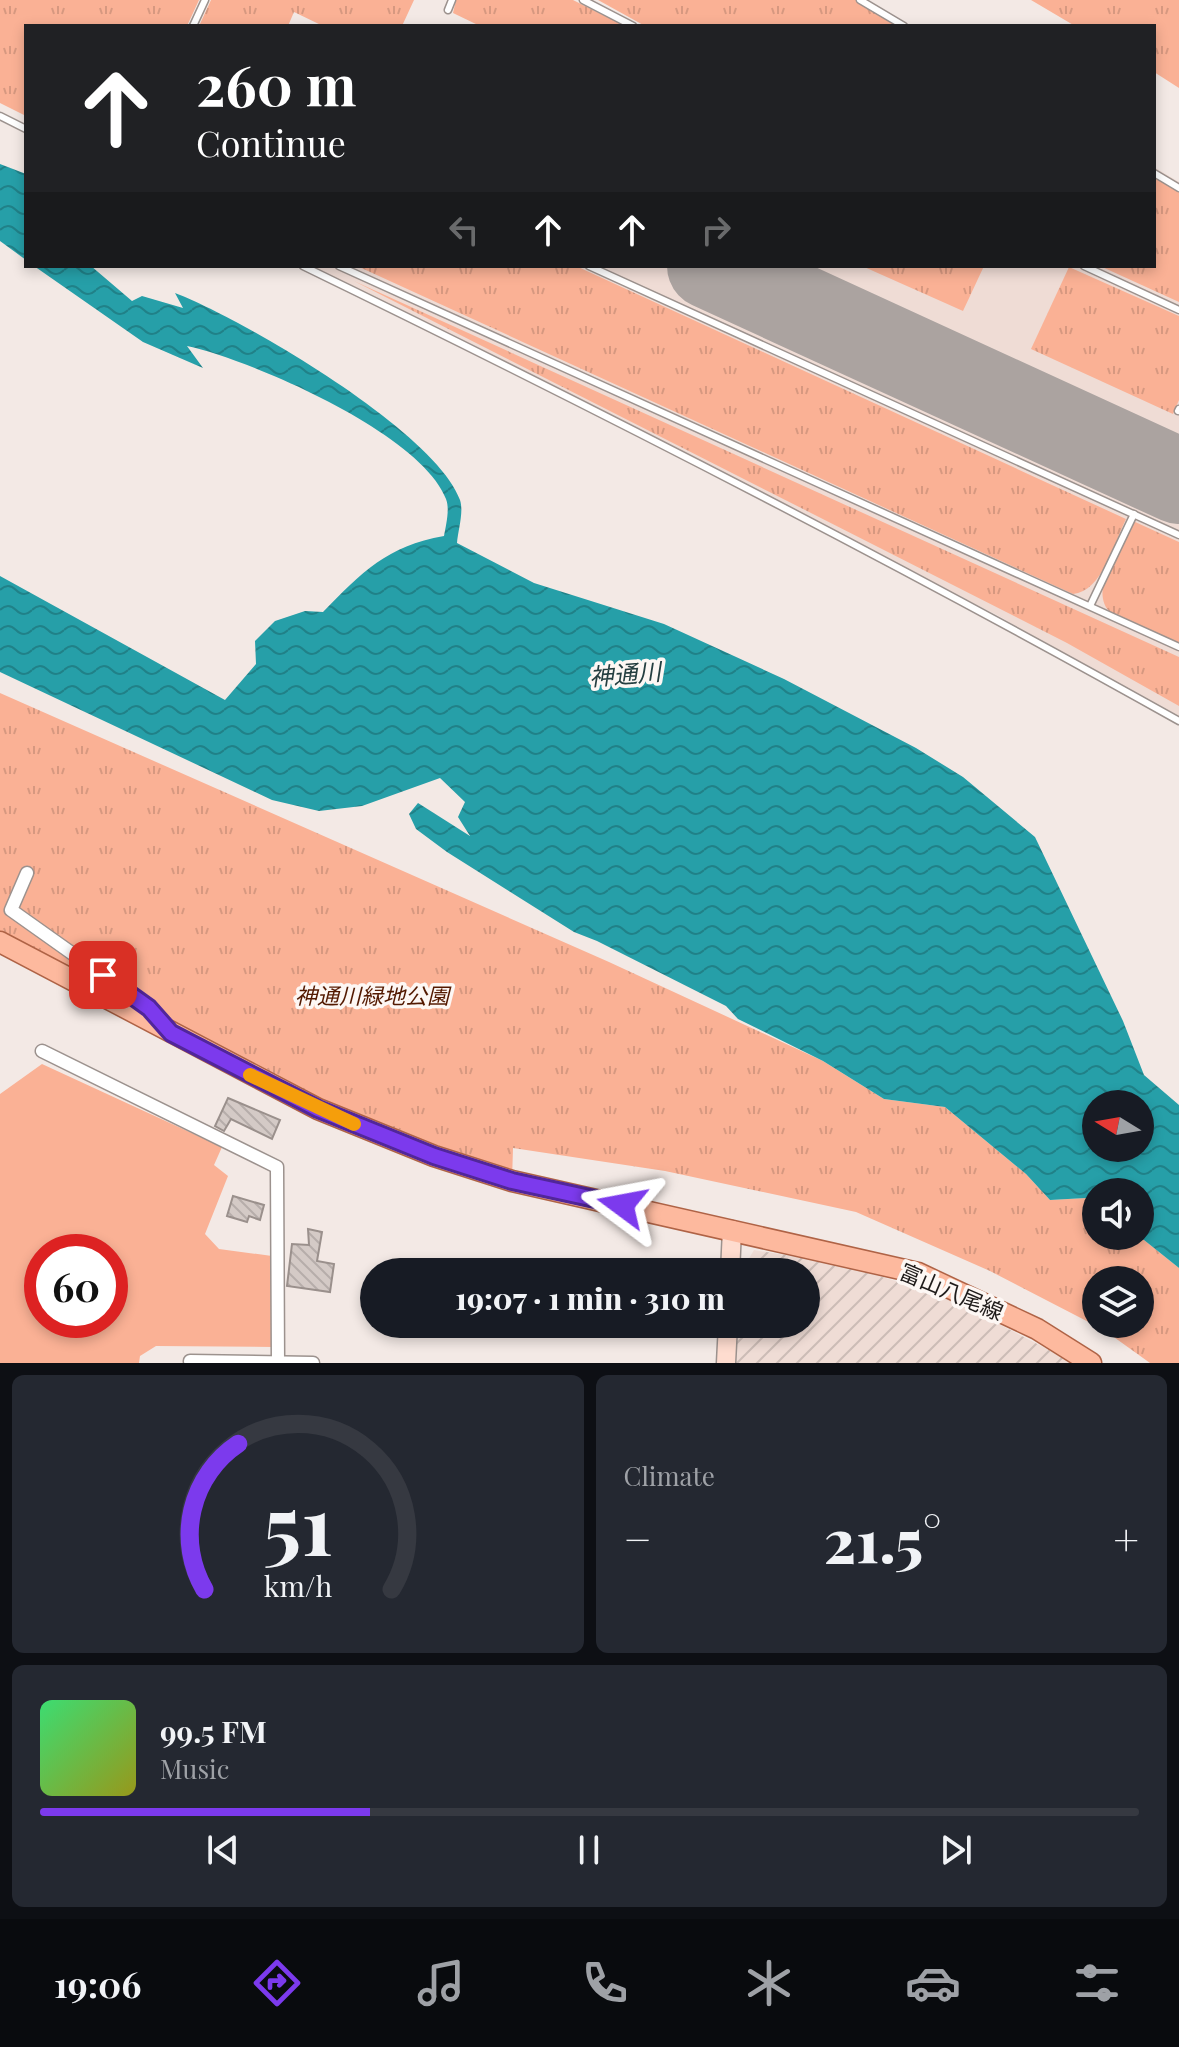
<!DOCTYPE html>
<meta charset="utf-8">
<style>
body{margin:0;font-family:"Playfair Display","Noto Sans JP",serif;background:#242831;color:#f1f3f6;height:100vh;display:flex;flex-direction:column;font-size:30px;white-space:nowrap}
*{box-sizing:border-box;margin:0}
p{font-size:26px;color:#9ea1a6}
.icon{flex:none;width:44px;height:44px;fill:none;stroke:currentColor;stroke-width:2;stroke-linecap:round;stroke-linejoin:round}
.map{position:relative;height:1363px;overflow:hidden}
.panel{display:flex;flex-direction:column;gap:12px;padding:12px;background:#0d0f14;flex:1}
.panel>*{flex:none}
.hud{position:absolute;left:24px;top:24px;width:1132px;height:244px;border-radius:0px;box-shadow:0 4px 12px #0003;background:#202124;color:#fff;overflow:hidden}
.needle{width:52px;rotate:281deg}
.fabs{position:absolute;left:1082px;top:1090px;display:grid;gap:16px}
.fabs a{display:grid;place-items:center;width:72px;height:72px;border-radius:50%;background:#171b24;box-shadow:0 4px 12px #0003;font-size:40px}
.speed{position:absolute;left:24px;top:1234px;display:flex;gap:16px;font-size:40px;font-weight:700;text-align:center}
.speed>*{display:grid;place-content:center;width:104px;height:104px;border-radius:50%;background:#171b24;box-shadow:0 4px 12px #0003;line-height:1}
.speed .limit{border:12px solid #d22;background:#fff;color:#111}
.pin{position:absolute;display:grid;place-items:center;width:68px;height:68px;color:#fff;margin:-34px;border-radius:16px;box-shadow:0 4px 12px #0006}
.me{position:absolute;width:88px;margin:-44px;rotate:283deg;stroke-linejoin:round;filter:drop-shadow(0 0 6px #0008)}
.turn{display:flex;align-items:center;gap:28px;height:168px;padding:0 40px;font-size:36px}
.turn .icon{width:104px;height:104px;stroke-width:2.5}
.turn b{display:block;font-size:56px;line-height:68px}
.lanes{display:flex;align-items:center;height:76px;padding:0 40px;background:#0003;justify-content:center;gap:40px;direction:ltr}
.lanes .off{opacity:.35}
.big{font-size:60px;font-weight:800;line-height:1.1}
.panel .widget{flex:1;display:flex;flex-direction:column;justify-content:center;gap:12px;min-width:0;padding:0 28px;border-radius:12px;background:#242831}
.panel .dial{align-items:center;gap:0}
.dial svg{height:208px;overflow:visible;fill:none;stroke:#363941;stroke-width:7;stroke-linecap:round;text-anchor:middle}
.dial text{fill:#f1f3f6;stroke:none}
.song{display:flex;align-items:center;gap:24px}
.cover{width:96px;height:96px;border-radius:12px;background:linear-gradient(135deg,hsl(140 70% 55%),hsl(60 70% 35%))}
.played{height:8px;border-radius:4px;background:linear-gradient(90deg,#7c3aed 30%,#363941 30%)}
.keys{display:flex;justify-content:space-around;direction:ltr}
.heat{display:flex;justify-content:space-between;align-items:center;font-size:44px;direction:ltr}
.panel .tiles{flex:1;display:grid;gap:12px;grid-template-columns:1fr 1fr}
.widget:last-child{grid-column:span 2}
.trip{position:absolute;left:360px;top:1258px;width:460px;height:80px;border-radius:40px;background:#171b24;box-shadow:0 4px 12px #0003;font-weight:800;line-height:80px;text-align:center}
.tabs{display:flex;height:128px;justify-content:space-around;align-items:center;background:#090b0e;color:#9ea1a6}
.tabs .icon{width:56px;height:56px}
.tabs .active{color:#7c3aed}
.tabs b{font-size:36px;color:#f1f3f6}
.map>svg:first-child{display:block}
</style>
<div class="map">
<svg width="1179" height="1363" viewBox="0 0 1179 1363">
<defs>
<pattern id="industrial-furrows" width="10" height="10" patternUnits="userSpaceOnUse" patternTransform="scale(2)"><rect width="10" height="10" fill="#efdcd5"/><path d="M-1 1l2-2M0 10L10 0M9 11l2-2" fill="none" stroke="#ccbcb6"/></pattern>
<pattern id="grass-tufts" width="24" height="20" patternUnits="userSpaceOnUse" patternTransform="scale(2)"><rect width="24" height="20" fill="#fab195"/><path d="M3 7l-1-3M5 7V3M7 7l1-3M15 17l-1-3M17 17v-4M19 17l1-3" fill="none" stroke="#d69880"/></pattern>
<pattern id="water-waves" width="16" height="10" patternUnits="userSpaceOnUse" patternTransform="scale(2)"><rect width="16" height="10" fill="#269fa8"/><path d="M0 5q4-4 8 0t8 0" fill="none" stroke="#208188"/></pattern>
<pattern id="building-back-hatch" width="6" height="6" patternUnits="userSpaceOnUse" patternTransform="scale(2)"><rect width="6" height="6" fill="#d4cac6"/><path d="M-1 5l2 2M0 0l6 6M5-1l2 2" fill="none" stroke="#b6adaa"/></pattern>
</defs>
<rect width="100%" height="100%" fill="#f3e9e5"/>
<polygon fill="#efdcd5" points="1154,167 1179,182 1179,721 997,615 297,266 1154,266"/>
<polygon fill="url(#industrial-furrows)" points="754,1250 838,1264 943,1295 1074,1363 735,1363 738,1324 806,1324 806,1272 741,1272"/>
<g fill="url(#grass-tufts)" fill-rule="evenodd">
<polygon points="0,0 199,0 187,26 26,26 26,116 0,103"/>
<polygon points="211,0 414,0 402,26 323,26 294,12 288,26 199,26"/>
<polygon points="456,0 573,0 625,26 480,26 453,13"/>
<polygon points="598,0 857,0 900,26 645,26"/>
<polygon points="1031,0 1179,0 1179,88 1154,72 1154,26 1075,26"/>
<polygon points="1154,176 1179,191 1179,302 1100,266 1154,266"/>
<path d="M357,266H576L1126,519C1115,541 1102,592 1073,594Z"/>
<polygon points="862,266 984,266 963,311"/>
<polygon points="1069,267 1179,316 1179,400 1173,414 1031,349"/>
<polygon points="354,281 1179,657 1179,706 1067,643"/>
<path d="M1133,521L1179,542V643L1109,611C1089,588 1122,544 1133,521Z"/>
<path d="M0,693L609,962L823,1061L884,1099L945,1107L1026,1174L1050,1200L1086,1198L1096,1205V1236H1139L1179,1268V1363H1150L1104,1330L990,1271L856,1212L665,1171L513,1148L512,1181L434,1156L0,942ZM1096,1280H1140V1324H1096Z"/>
</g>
<path fill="#fab195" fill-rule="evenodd" d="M42,1064L222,1147L214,1165L228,1176L205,1234L219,1249L272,1256L273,1347L156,1346L140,1356L139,1363H0V1094ZM42,1252H110V1320H42Z"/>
<g fill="url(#water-waves)" fill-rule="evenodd">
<polygon points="0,164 26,174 26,260 0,241"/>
<path d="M34,266H91L132,301L142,296L183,308L175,293C243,319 436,432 460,500C464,512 458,530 457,543L534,583L664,624L784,679L916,748L963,777L1035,837L1123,1021L1144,1075L1179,1105V1268L1139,1236L1140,1192H1096V1205L1086,1198L1050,1200L1026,1174L945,1107L884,1099L823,1061L738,1019L726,1006L597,941L574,932L447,852L416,829L409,814L418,803L470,836L458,817L465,802L440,778L362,806L319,811L272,800L0,672V576L225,700L256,664L255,641L275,621L305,611L323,612C362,572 387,546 444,536C446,525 450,509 446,499C422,434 252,360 187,346L203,368L143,342ZM1096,1104H1140V1148H1096Z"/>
</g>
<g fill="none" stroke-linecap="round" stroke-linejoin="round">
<polyline stroke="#aba3a0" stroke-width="86" points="710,266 1179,481"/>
</g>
<g fill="url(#building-back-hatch)" stroke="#9a908c" stroke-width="2">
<polygon points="228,1098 280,1120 272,1139 231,1119 224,1131 215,1126"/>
<polygon points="233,1196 264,1205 260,1220 249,1216 247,1222 227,1216"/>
<polygon points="308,1229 322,1232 317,1261 334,1264 330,1292 287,1286 292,1244 309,1245"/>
</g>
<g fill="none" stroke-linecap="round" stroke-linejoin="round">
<defs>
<g id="lane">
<polyline points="583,0 633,26"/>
<polyline points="860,0 904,26"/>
<polyline points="448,10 452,0"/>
<polyline points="193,26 205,0"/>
<polyline points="0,116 26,129"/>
<polyline points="1154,173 1179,188"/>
<path d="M303,266C599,410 892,560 1179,721"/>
<polyline points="339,266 1179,647"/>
<polyline points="589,266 1179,535"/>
<polyline points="1084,266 1179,310"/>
<polyline points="1178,411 1179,409"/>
<polyline points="1090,606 1134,514"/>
</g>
<g id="street">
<polyline points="27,873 11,910 149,1008 162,1022"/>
<polyline points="42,1051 277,1167 278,1363"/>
<polyline points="190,1361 313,1363"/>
</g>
<g id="secondary">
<polyline points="730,1272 732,1230"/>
<polyline points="726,1363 728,1324"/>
</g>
<polyline id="primary" points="0,942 318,1109 434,1156 512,1181 918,1273 1037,1329 1091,1363"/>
</defs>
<use href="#lane" stroke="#9c928e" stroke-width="9"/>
<use href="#street" stroke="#9c928e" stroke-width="15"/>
<use href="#secondary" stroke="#9c928e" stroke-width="21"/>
<use href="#primary" stroke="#af6346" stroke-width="23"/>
<use href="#lane" stroke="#fff" stroke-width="6"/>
<use href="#street" stroke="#fff" stroke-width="12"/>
<use href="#secondary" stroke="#fedccf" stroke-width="18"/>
<use href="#primary" stroke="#fdb99e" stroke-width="20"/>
</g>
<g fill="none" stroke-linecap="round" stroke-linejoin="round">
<defs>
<polyline id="route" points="103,975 149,1008 171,1033 318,1109 434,1156 512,1181 622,1205"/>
</defs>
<use href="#route" stroke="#51269a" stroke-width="20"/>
<use href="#route" stroke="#7c3aed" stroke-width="14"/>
<polyline stroke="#f59e0b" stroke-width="14" points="250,1075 354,1124"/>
</g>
<g text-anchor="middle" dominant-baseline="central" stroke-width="7" stroke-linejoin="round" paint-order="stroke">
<g font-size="22" font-style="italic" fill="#531900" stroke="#fdf7f4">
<text x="372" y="995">神通川緑地公園</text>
</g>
<g font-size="22" fill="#1f1b1a" stroke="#fdf7f4">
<text transform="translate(952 1291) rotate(23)">富山八尾線</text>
</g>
<g font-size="24" font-style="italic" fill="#253e40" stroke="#fdf7f4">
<text transform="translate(625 673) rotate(-5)">神通川</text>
</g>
</g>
</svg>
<div class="fabs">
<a><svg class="needle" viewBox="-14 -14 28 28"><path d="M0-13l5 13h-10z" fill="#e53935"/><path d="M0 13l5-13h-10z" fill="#9ea1a6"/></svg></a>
<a><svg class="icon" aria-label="sound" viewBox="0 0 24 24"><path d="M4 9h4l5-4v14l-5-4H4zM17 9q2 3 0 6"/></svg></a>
<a><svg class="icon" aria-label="layers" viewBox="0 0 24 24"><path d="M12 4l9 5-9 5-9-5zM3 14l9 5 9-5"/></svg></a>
</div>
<div class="speed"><div class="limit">60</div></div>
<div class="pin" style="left:103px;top:975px;background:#d93025"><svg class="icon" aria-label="arrive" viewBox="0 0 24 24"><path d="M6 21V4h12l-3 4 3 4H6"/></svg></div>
<svg class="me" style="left:622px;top:1205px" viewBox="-20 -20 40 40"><path d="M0-17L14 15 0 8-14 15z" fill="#7c3aed" stroke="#fff" stroke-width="4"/></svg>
<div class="trip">19:07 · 1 min · 310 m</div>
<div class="hud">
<div class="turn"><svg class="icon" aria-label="ahead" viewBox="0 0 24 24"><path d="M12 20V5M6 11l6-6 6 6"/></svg><div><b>260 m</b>Continue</div></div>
<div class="lanes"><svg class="icon off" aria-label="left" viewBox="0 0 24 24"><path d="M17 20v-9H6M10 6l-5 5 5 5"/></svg><svg class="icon" aria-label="ahead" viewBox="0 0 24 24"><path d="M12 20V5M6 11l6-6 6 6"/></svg><svg class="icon" aria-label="ahead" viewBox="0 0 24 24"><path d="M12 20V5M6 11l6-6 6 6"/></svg><svg class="icon off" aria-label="right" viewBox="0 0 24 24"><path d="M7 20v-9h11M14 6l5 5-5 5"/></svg></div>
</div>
</div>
<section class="panel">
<div class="tiles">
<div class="widget dial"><svg viewBox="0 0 100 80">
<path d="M14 69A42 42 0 1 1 86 69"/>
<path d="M14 69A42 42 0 0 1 27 13" stroke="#7c3aed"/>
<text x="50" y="56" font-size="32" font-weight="700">51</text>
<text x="50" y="72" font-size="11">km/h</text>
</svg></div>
<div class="widget"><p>Climate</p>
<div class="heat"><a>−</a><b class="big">21.5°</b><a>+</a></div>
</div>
<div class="widget">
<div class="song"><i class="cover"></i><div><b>99.5 FM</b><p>Music</p></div></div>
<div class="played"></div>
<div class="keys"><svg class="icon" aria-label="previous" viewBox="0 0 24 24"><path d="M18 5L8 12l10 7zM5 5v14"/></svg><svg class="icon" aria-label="pause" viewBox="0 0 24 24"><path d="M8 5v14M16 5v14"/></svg><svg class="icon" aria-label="next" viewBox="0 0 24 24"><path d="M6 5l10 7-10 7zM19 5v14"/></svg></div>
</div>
</div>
</section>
<nav class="tabs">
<b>19:06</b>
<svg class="icon active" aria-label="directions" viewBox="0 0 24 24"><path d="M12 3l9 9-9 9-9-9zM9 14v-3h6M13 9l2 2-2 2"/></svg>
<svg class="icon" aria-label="music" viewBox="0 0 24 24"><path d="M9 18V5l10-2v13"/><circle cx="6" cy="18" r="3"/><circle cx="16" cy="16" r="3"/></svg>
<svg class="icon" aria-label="phone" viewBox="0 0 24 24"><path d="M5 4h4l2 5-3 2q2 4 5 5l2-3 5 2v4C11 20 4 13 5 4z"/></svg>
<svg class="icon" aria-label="climate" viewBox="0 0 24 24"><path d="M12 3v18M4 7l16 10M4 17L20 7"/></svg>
<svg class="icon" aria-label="car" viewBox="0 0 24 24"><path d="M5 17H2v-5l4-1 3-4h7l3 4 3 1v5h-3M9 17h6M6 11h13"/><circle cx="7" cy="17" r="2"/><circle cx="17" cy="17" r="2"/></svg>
<svg class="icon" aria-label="filters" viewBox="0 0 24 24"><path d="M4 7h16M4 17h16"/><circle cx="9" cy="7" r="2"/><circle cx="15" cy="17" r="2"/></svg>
</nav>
